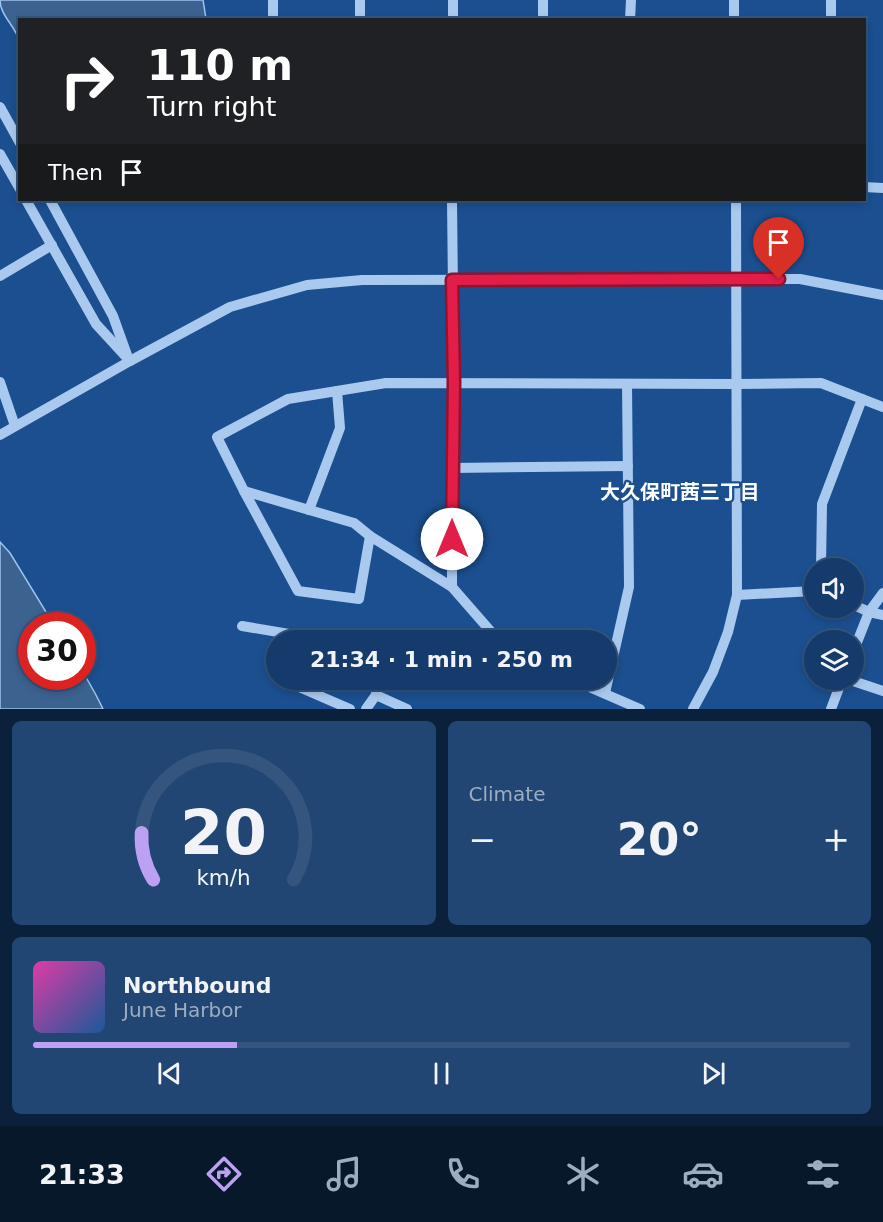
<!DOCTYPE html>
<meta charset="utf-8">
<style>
body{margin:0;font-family:"DejaVu Sans","Noto Sans JP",sans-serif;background:#214673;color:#f1f3f6;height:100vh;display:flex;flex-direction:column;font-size:22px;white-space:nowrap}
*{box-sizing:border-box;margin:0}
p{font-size:20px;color:#9dadc1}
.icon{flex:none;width:33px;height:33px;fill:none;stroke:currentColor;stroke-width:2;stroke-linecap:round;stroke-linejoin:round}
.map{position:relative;height:709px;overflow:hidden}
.drawer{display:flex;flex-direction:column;gap:12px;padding:12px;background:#0b203b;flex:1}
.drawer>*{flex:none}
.banner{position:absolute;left:18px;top:18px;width:848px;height:183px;border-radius:0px;box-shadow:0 3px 9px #0003,0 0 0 2px #33557e;background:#202124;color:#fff;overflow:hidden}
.buttons{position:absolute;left:804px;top:558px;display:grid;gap:12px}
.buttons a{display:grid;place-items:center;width:60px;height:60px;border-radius:50%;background:#143b6b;box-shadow:0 3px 9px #0003,0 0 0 2px #33557e;font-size:30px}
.speed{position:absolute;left:18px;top:612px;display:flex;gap:12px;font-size:30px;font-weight:700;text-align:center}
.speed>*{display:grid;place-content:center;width:78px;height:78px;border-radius:50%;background:#143b6b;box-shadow:0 3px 9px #0003,0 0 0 2px #33557e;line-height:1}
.speed .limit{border:9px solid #d22;background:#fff;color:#111}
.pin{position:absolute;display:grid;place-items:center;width:51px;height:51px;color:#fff;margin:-62px -26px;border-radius:50% 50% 50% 0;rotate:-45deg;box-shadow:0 0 6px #0007}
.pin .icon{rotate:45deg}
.me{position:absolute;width:66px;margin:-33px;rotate:0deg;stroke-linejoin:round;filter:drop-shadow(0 0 4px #0008)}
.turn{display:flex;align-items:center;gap:21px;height:126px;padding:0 30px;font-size:27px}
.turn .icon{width:78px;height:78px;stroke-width:2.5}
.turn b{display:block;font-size:42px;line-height:51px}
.then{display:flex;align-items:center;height:57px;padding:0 30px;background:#0003;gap:12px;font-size:22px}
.big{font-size:45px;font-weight:700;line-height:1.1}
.drawer .card{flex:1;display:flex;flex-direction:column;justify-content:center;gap:9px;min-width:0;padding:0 21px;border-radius:9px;background:#214673}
.drawer .dial{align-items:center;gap:0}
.dial svg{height:156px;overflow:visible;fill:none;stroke:#33557e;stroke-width:7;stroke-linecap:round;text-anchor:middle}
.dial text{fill:#f1f3f6;stroke:none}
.song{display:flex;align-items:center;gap:18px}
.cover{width:72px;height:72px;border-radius:9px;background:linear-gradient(135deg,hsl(320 70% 55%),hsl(210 70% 35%))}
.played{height:6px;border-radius:3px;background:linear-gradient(90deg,#bca0f2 25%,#33557e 25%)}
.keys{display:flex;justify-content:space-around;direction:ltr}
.heat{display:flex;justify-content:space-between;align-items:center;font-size:33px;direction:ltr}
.drawer .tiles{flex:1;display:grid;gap:12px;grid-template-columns:1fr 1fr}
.card:last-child{grid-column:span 2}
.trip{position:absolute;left:266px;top:630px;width:351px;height:60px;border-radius:30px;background:#143b6b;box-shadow:0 3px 9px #0003,0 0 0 2px #33557e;font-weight:700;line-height:60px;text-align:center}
.dock{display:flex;height:96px;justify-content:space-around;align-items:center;background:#08182b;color:#9dadc1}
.dock .icon{width:42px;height:42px}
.dock .selected{color:#bca0f2}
.dock b{font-size:27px;color:#f1f3f6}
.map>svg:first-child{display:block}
</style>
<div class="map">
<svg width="883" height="709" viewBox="0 0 883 709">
<rect width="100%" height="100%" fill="#1b4f8f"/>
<g fill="#3c6290" stroke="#9cc4f0" stroke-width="1.5">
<path d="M0,0H203L206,19L20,20L19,40C15,26 0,15 0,0Z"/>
<polygon points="0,542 10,553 54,625 32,626 32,676 82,676 83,672 96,695 103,709 0,709"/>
</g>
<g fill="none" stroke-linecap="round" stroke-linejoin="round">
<g stroke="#a9c9ee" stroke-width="10">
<polyline points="273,0 273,20"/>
<polyline points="360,0 360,20"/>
<polyline points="734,0 734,20"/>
<polyline points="453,20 453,0"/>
<polyline points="543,20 543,0"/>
<polyline points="630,20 631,0"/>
<polyline points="831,20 831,0"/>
<polyline points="0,107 20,143"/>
<polyline points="0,154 20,189"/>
<polyline points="864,187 883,188"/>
<polyline points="26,200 96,324 130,361"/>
<polyline points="50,200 113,316 127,355"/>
<polyline points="0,276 52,245"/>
<polyline points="0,382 15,426"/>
<polyline points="0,435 130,361 230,307 307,285 362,280 800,279 883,295"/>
<polyline points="452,468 628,466"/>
<polyline points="244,491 354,523 370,536 452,587 493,634 504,640"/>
<polyline points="309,510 340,428 337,391"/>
<polyline points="370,536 359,599 298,591 244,491 217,437 288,399 386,383 737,384 821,383 883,407"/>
<polyline points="821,568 822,504 862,399"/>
<polyline points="452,587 452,468 454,382 452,200"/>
<polyline points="737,595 814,591"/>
<polyline points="854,605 869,612 883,615"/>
<polyline points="242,626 325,640"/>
<polyline points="854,650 869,612 883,593"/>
<polyline points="573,680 640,709"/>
<polyline points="850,680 883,691"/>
<polyline points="299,687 350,709"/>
<polyline points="605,693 629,587 627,384"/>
<polyline points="376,695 407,709"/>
<polyline points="366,709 376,695 377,680"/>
<polyline points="693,709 713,672 728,632 737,595 736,200"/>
<polyline points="831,709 842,680"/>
</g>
</g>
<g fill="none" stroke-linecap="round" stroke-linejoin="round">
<defs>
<polyline id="route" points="452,539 454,382 452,280 779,279"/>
</defs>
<use href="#route" stroke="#92132f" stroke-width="15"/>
<use href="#route" stroke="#e11d48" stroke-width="10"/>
</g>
<g text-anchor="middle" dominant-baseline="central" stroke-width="4.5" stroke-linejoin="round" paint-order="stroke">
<g font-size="20" font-weight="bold" fill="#fff" stroke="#1b4f8f">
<text x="680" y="492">大久保町茜三丁目</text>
</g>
</g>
</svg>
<div class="buttons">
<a><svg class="icon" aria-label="sound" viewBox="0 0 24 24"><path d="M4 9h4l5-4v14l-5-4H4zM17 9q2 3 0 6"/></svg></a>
<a><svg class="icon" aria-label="layers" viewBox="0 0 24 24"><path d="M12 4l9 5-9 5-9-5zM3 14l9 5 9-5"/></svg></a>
</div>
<div class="speed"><div class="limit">30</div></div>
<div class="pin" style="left:779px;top:279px;background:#d93025"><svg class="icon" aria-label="arrive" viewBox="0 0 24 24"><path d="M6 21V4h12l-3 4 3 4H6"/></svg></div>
<svg class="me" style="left:452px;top:539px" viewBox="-20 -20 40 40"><circle r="19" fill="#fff"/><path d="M0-13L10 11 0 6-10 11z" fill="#e11d48"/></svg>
<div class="trip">21:34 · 1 min · 250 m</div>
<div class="banner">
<div class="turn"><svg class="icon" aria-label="right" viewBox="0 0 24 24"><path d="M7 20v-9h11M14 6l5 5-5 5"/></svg><div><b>110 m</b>Turn right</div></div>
<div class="then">Then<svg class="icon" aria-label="arrive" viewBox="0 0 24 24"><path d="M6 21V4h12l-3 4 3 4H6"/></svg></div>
</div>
</div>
<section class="drawer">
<div class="tiles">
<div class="card dial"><svg viewBox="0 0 100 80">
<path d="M14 69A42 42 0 1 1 86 69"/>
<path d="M14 69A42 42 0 0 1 8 45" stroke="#bca0f2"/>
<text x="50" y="56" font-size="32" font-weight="700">20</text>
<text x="50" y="72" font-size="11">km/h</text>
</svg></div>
<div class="card"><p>Climate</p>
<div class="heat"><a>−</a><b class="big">20°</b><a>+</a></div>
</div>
<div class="card">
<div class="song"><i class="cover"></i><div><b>Northbound</b><p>June Harbor</p></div></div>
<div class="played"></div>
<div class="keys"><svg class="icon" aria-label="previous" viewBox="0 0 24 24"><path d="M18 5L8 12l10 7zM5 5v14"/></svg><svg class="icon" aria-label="pause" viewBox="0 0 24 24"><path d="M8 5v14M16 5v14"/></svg><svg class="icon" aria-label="next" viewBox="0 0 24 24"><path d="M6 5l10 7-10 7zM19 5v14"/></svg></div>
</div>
</div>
</section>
<nav class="dock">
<b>21:33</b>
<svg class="icon selected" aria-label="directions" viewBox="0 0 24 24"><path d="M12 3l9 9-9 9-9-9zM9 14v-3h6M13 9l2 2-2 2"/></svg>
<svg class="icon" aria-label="music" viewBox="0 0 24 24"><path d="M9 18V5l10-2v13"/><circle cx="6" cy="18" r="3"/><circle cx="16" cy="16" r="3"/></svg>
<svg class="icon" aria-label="phone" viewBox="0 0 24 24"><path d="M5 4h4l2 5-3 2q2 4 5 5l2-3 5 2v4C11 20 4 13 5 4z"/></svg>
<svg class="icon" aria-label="climate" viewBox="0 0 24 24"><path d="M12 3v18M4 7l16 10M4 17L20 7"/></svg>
<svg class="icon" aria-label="car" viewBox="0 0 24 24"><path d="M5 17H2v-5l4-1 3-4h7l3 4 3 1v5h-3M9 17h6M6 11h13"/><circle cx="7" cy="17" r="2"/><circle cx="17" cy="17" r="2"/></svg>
<svg class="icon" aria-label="filters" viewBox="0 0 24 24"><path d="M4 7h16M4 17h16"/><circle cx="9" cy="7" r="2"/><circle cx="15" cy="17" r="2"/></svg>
</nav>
